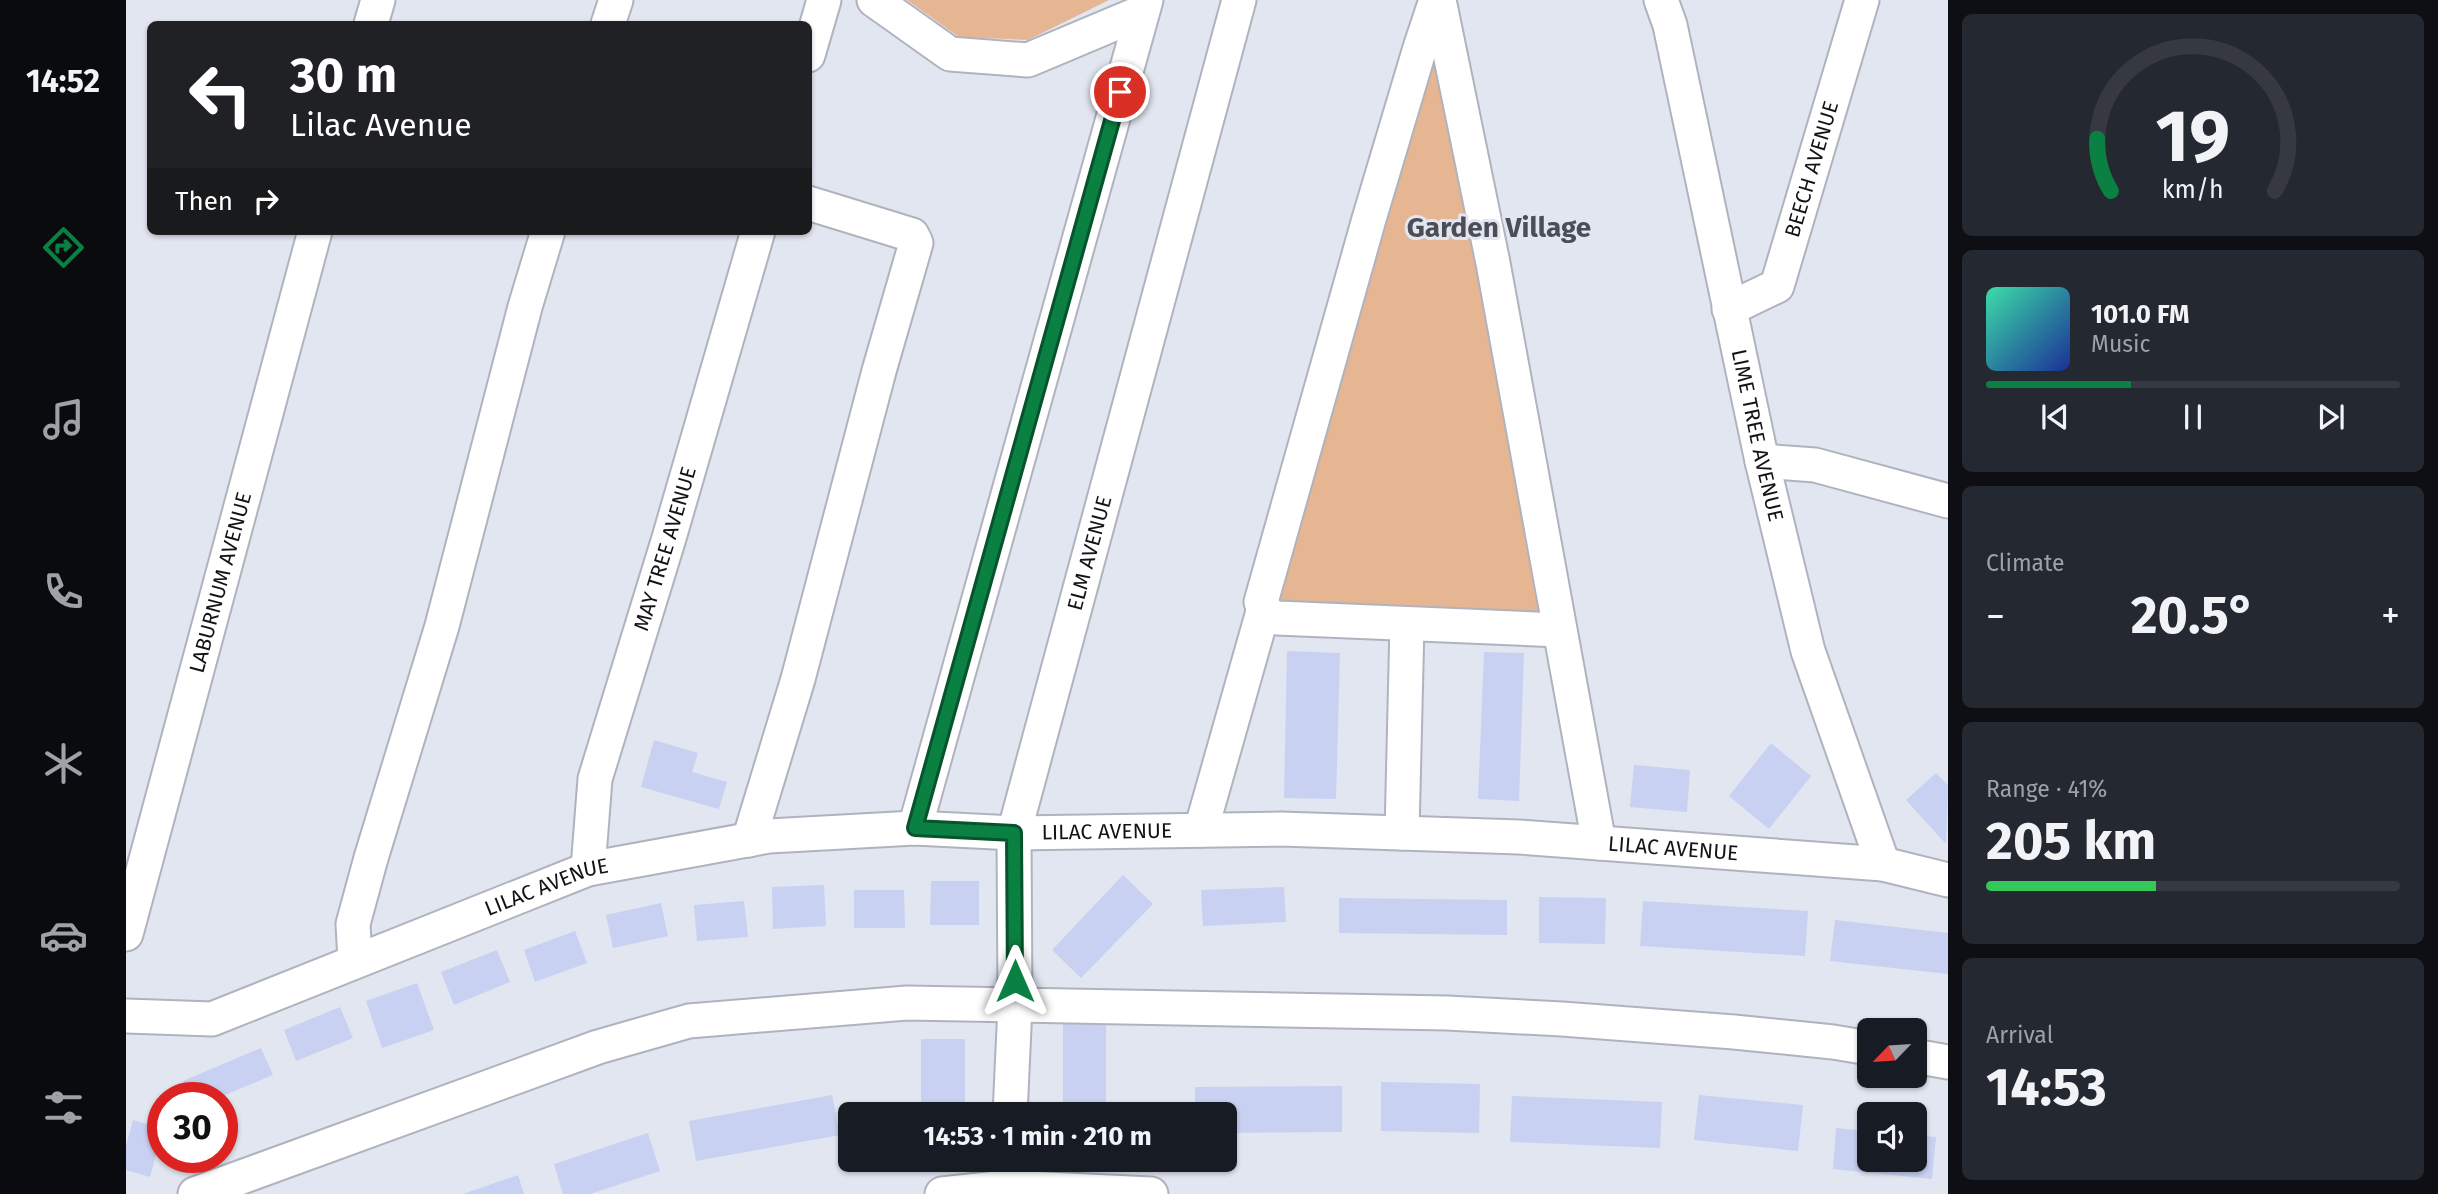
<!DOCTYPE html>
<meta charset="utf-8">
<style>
body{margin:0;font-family:"Fira Sans",sans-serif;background:#242831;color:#f1f3f6;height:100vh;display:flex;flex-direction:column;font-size:26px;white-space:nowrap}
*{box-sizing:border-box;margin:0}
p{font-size:23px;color:#9ea1a6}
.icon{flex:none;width:38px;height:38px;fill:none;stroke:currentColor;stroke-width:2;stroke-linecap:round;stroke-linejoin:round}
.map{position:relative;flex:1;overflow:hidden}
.panel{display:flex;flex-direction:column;gap:14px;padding:14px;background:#0d0f14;width:490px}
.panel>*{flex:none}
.banner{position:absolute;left:21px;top:21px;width:665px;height:214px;border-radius:10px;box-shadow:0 2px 5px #0004;background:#202124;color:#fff;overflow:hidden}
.needle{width:46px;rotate:245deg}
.fabs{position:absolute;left:1731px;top:1018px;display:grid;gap:14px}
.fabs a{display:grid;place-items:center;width:70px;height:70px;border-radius:10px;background:#171b24;box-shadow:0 2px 5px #0004;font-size:35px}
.speed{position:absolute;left:21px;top:1082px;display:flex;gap:14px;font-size:35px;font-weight:700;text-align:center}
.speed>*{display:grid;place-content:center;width:91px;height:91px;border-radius:50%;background:#171b24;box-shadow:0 2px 5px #0004;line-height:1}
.speed .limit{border:10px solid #d22;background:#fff;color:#111}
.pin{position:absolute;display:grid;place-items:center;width:60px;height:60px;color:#fff;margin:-30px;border:4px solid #fff;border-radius:50%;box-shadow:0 2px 7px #0007}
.me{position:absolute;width:77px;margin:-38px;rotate:0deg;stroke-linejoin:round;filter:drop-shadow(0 0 5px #0008)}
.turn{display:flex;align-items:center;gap:24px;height:147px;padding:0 28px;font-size:32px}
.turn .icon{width:91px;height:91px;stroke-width:2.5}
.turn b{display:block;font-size:49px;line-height:60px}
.then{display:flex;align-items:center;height:66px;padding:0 28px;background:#0003;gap:14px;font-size:26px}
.big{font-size:52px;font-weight:700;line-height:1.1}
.panel .card{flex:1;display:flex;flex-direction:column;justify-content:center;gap:10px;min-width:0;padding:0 24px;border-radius:10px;background:#242831}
.panel .dial{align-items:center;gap:0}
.dial svg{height:182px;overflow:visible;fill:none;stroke:#363941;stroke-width:7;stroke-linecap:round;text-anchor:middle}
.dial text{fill:#f1f3f6;stroke:none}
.song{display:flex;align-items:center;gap:21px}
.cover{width:84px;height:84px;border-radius:10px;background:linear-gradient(135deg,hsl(160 70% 55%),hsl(230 70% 35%))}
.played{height:7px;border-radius:4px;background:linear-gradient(90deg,#0b8043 35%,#363941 35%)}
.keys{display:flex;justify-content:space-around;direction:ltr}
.heat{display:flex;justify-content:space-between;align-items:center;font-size:38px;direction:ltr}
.charge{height:10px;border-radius:5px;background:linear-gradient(90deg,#34c759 41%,#363941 0)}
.trip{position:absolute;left:712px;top:1102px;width:399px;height:70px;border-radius:10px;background:#171b24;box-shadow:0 2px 5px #0004;font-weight:700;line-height:70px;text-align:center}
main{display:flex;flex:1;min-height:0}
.tab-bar{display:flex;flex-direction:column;width:126px;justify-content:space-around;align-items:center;background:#090b0e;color:#9ea1a6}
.tab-bar .icon{width:49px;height:49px}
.tab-bar .selected{color:#0b8043}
.tab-bar b{font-size:32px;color:#f1f3f6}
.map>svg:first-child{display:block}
</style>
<main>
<nav class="tab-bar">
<b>14:52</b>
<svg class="icon selected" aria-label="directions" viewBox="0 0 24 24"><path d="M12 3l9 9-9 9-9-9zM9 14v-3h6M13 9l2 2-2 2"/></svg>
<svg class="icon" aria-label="music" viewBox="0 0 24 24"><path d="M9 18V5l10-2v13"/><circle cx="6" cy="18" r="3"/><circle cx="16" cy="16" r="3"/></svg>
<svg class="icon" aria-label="phone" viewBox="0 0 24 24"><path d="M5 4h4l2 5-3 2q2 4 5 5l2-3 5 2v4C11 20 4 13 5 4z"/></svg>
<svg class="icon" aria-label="climate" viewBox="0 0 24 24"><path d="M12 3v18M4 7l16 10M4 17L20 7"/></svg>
<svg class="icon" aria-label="car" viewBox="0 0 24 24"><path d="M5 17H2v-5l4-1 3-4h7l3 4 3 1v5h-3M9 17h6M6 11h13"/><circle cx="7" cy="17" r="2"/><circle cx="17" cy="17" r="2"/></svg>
<svg class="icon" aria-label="filters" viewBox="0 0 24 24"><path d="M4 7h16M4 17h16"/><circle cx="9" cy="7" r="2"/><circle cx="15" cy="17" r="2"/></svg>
</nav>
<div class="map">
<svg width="1822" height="1194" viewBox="0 0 1822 1194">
<rect width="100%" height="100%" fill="#e2e6f1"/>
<g fill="#e6b592">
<polygon points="781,0 983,0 902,40 833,37"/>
<polygon points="1301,56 1313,56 1422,614 1153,602 1155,578"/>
</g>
<g fill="#c8d1f1">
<polygon points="1161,651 1214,653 1210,799 1158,798"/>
<polygon points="1358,652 1398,653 1393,801 1352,799"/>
<polygon points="528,740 572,753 566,772 601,782 593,809 515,787"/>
<polygon points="1645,743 1685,776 1643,829 1603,796"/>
<polygon points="1508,765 1564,770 1561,812 1504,807"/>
<polygon points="1810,773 1822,785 1820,844 1780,800"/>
<polygon points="997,875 1027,904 955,978 926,950"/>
<polygon points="805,881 853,881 853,925 804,925"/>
<polygon points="698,885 700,926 647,929 646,887"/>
<polygon points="1158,887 1160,922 1077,926 1075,890"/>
<polygon points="728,890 778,890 779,928 728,928"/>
<polygon points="1413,897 1480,898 1479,944 1413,943"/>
<polygon points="1213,898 1381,900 1381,935 1213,933"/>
<polygon points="618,901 622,937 571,941 568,905"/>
<polygon points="1517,901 1682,911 1679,956 1514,946"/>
<polygon points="535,903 542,936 487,948 480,915"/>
<polygon points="1709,920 1822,933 1822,974 1704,961"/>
<polygon points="449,931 461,963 409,982 398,950"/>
<polygon points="371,950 384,982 328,1005 315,972"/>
<polygon points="291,983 308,1030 256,1048 240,1001"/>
<polygon points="214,1007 227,1038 170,1061 158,1030"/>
<polygon points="937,1023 980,1024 980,1115 937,1115"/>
<rect x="795" y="1039" width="44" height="76"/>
<polygon points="135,1048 147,1075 94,1097 64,1097 57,1081"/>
<polygon points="1255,1082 1354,1084 1353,1133 1255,1131"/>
<polygon points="1216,1086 1216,1132 1099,1133 1099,1115 1069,1115 1069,1087"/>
<polygon points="706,1095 714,1135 570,1161 563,1121"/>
<polygon points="1573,1095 1677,1105 1672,1151 1568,1140"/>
<polygon points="1386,1096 1536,1102 1534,1148 1384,1142"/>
<polygon points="7,1120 37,1129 24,1177 0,1170 0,1145"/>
<polygon points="1710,1128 1743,1131 1743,1160 1788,1160 1788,1135 1810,1137 1806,1179 1707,1169"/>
<polygon points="522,1133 534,1171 464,1194 437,1194 428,1164"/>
<polygon points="392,1175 398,1194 337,1194"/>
</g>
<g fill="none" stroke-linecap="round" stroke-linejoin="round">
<defs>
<g id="minor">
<polyline points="748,0 824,54 902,60 1016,12"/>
<polyline points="1310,0 1294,48 1243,219 1135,602 1140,614 1151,618 1433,630"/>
<polyline points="1313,0 1367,263 1473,843"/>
<path id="s1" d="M1535,0L1544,25L1636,461L1682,651L1757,864"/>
<polyline points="245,24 252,0"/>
<polyline points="482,24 490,0"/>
<polyline points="682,55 698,0"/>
<path id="s2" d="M1603,309L1651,286L1736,0"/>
<polyline points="1636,461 1689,465 1822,501"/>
<polyline points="789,828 1020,0"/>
<polyline points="1075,830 1138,608"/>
<polyline points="1276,833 1281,624"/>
<polyline points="623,840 672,679 753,371 790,243 786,235 682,203"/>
<path id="s3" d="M462,869L469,779L543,538L632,231"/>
<path id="s4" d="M0,934L189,231"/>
<polyline points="229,961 227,924 245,858 316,626 399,307 422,231"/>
<path id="s5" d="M0,1016L86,1019L462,869L643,836L789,828L888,833L1155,829L1393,837L1757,864L1822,880"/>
<polyline points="1788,1056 1822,1062"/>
<path id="s6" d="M884,1115L889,1006L888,833L1113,0"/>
<polyline points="69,1194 472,1047 563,1021 781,1003 1321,1013 1436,1019 1608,1032 1707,1042 1743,1048"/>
<polyline points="816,1194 881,1187 1025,1194"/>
</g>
</defs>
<use href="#minor" stroke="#b0b3be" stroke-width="37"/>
<use href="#minor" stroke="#fff" stroke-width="33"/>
</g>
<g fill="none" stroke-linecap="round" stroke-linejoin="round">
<defs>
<polyline id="route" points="889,981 888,833 789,828 994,92"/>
</defs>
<use href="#route" stroke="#07532c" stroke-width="18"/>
<use href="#route" stroke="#0b8043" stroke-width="12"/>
</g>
<g text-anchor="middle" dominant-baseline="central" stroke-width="6" stroke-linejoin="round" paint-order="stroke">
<g font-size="21" fill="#121317" stroke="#e2e6f1">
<text stroke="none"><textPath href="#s2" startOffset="175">BEECH AVENUE</textPath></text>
<text stroke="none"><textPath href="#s1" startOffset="446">LIME TREE AVENUE</textPath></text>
<text stroke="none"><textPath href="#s3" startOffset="331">MAY TREE AVENUE</textPath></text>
<text stroke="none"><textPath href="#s6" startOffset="572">ELM AVENUE</textPath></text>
<text stroke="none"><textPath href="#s4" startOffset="364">LABURNUM AVENUE</textPath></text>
<text stroke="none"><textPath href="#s5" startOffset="1013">LILAC AVENUE</textPath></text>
<text stroke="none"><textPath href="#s5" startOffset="1580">LILAC AVENUE</textPath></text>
<text stroke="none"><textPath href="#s5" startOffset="446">LILAC AVENUE</textPath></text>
</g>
<g font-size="28" font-weight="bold" fill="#4b4e57" stroke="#e2e6f1">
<text x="1373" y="227">Garden Village</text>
</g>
</g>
</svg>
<div class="fabs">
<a><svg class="needle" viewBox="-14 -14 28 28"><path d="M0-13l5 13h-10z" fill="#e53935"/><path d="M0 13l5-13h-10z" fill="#9ea1a6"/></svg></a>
<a><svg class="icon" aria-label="sound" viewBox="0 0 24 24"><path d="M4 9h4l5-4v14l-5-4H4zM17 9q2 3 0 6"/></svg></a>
</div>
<div class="speed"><div class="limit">30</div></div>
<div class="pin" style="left:994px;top:92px;background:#d93025"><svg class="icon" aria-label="arrive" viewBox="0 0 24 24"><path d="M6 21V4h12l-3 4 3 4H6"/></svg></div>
<svg class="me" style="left:889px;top:981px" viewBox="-20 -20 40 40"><path d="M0-17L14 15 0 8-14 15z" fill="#0b8043" stroke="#fff" stroke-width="4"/></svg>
<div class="trip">14:53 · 1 min · 210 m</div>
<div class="banner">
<div class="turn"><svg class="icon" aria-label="left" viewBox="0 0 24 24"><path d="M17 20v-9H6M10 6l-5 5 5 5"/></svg><div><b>30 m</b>Lilac Avenue</div></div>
<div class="then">Then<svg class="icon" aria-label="right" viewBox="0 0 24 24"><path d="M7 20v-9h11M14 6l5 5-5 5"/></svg></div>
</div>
</div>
<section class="panel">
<div class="card dial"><svg viewBox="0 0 100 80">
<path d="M14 69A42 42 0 1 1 86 69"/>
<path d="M14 69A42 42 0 0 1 8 46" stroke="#0b8043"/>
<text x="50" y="56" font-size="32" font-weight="700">19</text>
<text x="50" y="72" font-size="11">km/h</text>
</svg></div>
<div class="card">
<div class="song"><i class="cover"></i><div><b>101.0 FM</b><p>Music</p></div></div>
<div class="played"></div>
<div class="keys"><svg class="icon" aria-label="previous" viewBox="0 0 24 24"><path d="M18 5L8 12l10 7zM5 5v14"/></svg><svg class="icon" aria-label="pause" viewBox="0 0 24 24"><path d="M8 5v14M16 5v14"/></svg><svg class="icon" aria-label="next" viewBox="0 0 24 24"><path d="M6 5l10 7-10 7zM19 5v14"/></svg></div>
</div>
<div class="card"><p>Climate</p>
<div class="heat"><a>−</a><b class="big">20.5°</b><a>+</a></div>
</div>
<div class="card"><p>Range · 41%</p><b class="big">205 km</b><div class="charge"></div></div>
<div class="card"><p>Arrival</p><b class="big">14:53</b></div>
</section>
</main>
